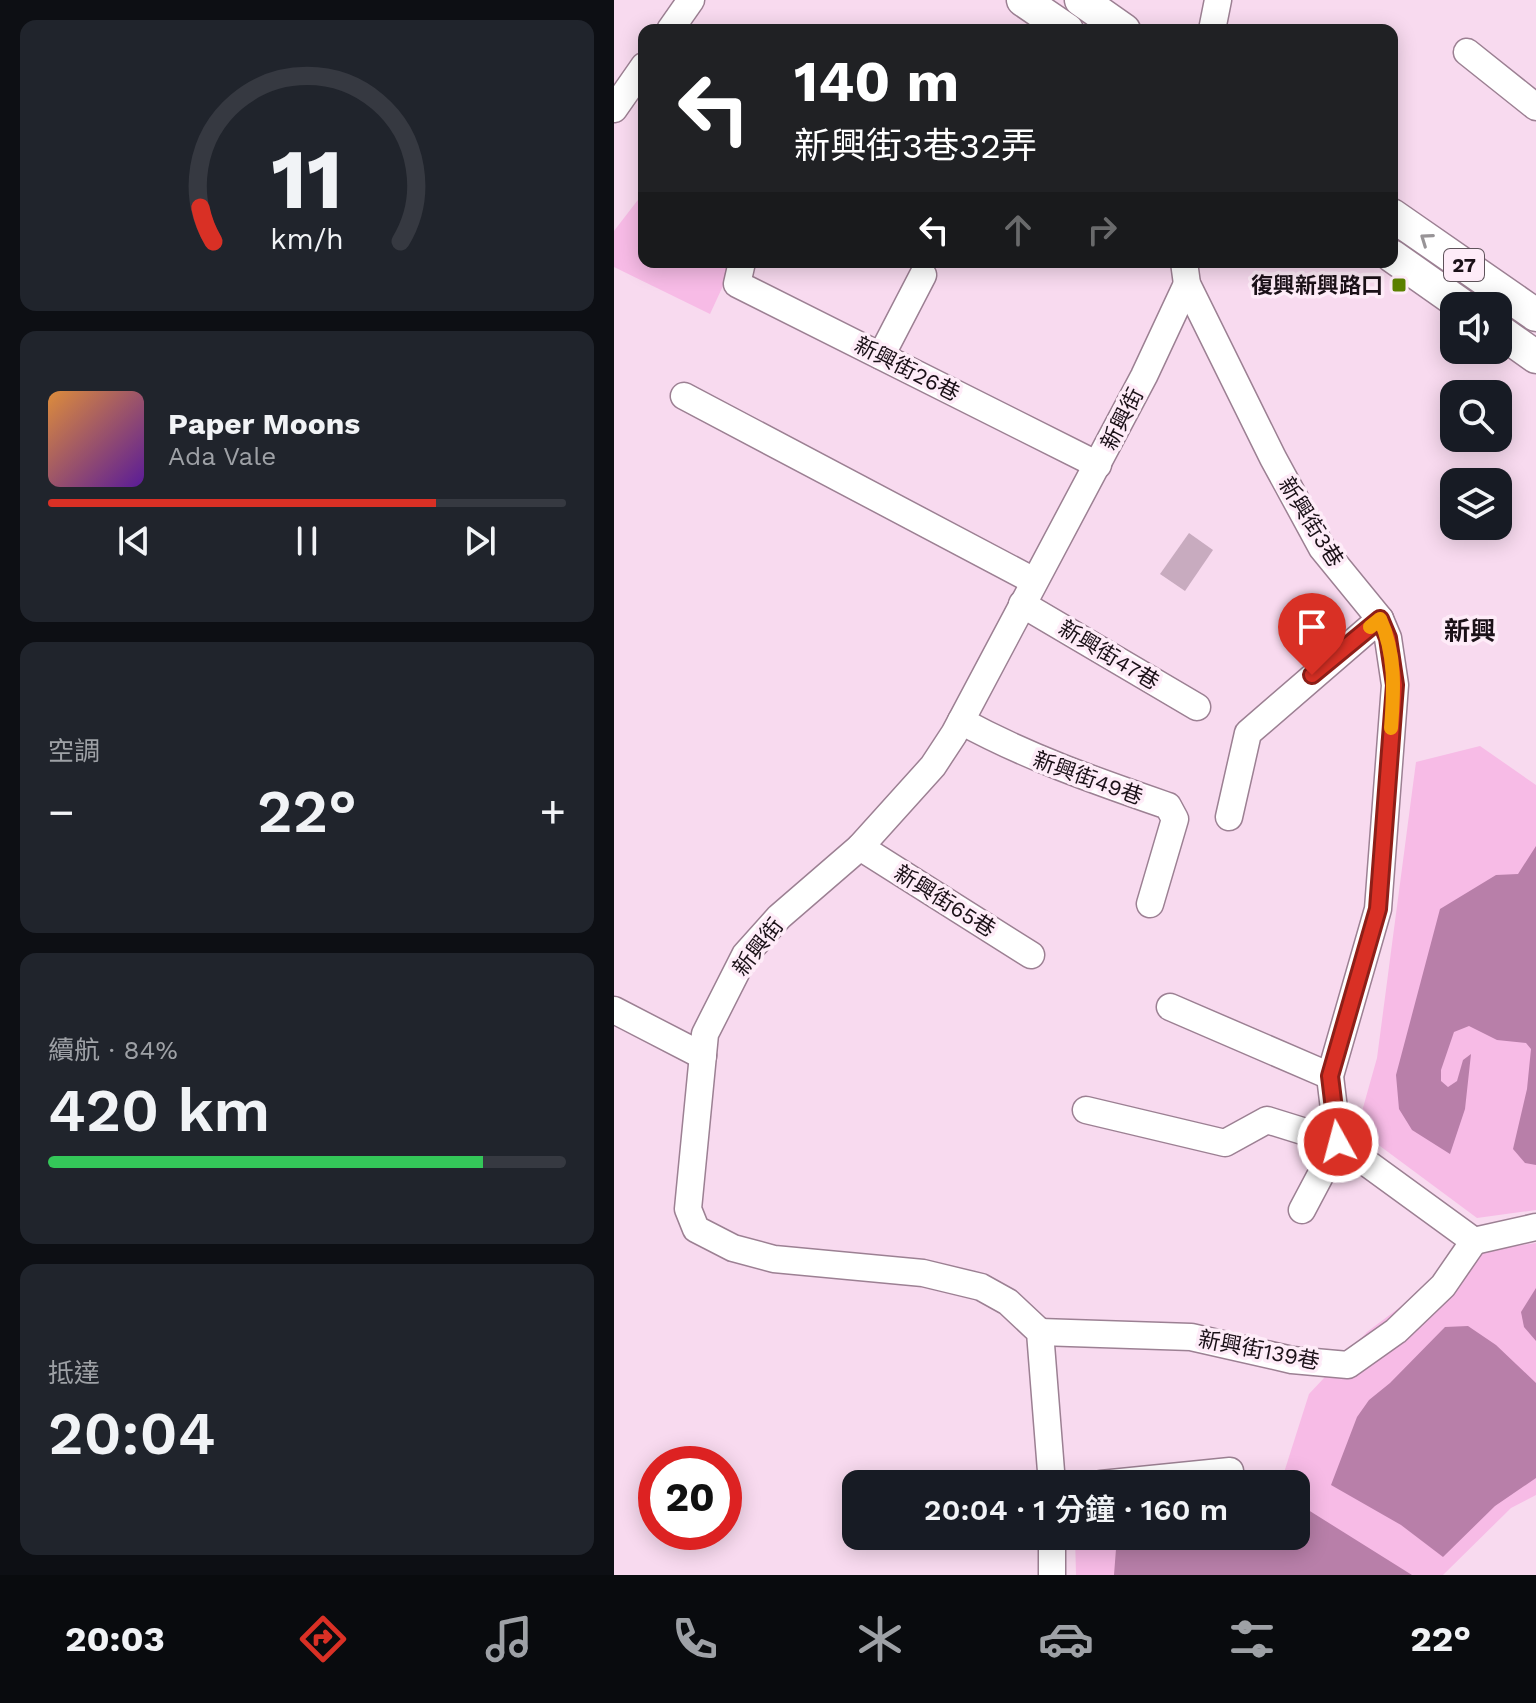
<!DOCTYPE html>
<html lang="zh-TW">
<meta charset="utf-8">
<style>
body{margin:0;font-family:"Work Sans","Noto Sans TC",sans-serif;background:#20242c;color:#f1f3f6;height:100vh;display:flex;flex-direction:column;font-size:30px;white-space:nowrap}
*{box-sizing:border-box;margin:0}
p{font-size:26px;color:#9ea1a6}
.icon{flex:none;width:44px;height:44px;fill:none;stroke:currentColor;stroke-width:2;stroke-linecap:round;stroke-linejoin:round}
.map{position:relative;flex:1;overflow:hidden}
.panel{display:flex;flex-direction:column;gap:20px;padding:20px;background:#0d0f14;width:614px}
.panel>*{flex:none}
.banner{position:absolute;left:24px;top:24px;width:760px;height:244px;border-radius:16px;box-shadow:0 4px 20px #0003;background:#202124;color:#fff;overflow:hidden}
.buttons{position:absolute;left:826px;top:292px;display:grid;gap:16px}
.buttons a{display:grid;place-items:center;width:72px;height:72px;border-radius:16px;background:#171b24;box-shadow:0 4px 20px #0003;font-size:40px}
.speed{position:absolute;left:24px;top:1446px;display:flex;gap:16px;font-size:40px;font-weight:700;text-align:center}
.speed>*{display:grid;place-content:center;width:104px;height:104px;border-radius:50%;background:#171b24;box-shadow:0 4px 20px #0003;line-height:1}
.speed .limit{border:12px solid #d22;background:#fff;color:#111}
.pin{position:absolute;display:grid;place-items:center;width:68px;height:68px;color:#fff;margin:-82px -34px;border-radius:50% 50% 50% 0;rotate:-45deg;box-shadow:0 0 8px #0007}
.pin .icon{rotate:45deg}
.me{position:absolute;width:88px;margin:-44px;rotate:353deg;stroke-linejoin:round;filter:drop-shadow(0 0 6px #0008)}
.turn{display:flex;align-items:center;gap:28px;height:168px;padding:0 24px;font-size:36px}
.turn .icon{width:104px;height:104px;stroke-width:2.5}
.turn b{display:block;font-size:56px;line-height:68px}
.lanes{display:flex;align-items:center;height:76px;padding:0 24px;background:#0003;justify-content:center;gap:40px;direction:ltr}
.lanes .off{opacity:.35}
.big{font-size:60px;font-weight:600;line-height:1.1}
.panel .card{flex:1;display:flex;flex-direction:column;justify-content:center;gap:12px;min-width:0;padding:0 28px;border-radius:16px;background:#20242c}
.panel .dial{align-items:center;gap:0}
.dial svg{height:208px;overflow:visible;fill:none;stroke:#363941;stroke-width:7;stroke-linecap:round;text-anchor:middle}
.dial text{fill:#f1f3f6;stroke:none}
.song{display:flex;align-items:center;gap:24px}
.cover{width:96px;height:96px;border-radius:12px;background:linear-gradient(135deg,hsl(30 70% 55%),hsl(270 70% 35%))}
.played{height:8px;border-radius:4px;background:linear-gradient(90deg,#d93025 75%,#363941 75%)}
.keys{display:flex;justify-content:space-around;direction:ltr}
.heat{display:flex;justify-content:space-between;align-items:center;font-size:44px;direction:ltr}
.charge{height:12px;border-radius:6px;background:linear-gradient(90deg,#34c759 84%,#363941 0)}
.trip{position:absolute;left:228px;top:1470px;width:468px;height:80px;border-radius:16px;background:#171b24;box-shadow:0 4px 20px #0003;font-weight:600;line-height:80px;text-align:center}
.menu{display:flex;height:128px;justify-content:space-around;align-items:center;background:#090b0e;color:#9ea1a6}
.menu .icon{width:56px;height:56px}
.menu .current{color:#d93025}
.menu b{font-size:36px;color:#f1f3f6}
main{display:flex;flex:1;min-height:0}
.map>svg:first-child{display:block}
</style>
<main>
<section class="panel">
<div class="card dial"><svg viewBox="0 0 100 80">
<path d="M14 69A42 42 0 1 1 86 69"/>
<path d="M14 69A42 42 0 0 1 9 56" stroke="#d93025"/>
<text x="50" y="56" font-size="32" font-weight="700">11</text>
<text x="50" y="72" font-size="11">km/h</text>
</svg></div>
<div class="card">
<div class="song"><i class="cover"></i><div><b>Paper Moons</b><p>Ada Vale</p></div></div>
<div class="played"></div>
<div class="keys"><svg class="icon" aria-label="previous" viewBox="0 0 24 24"><path d="M18 5L8 12l10 7zM5 5v14"/></svg><svg class="icon" aria-label="pause" viewBox="0 0 24 24"><path d="M8 5v14M16 5v14"/></svg><svg class="icon" aria-label="next" viewBox="0 0 24 24"><path d="M6 5l10 7-10 7zM19 5v14"/></svg></div>
</div>
<div class="card"><p>空調</p>
<div class="heat"><a>−</a><b class="big">22°</b><a>+</a></div>
</div>
<div class="card"><p>續航 · 84%</p><b class="big">420 km</b><div class="charge"></div></div>
<div class="card"><p>抵達</p><b class="big">20:04</b></div>
</section>
<div class="map">
<svg width="922" height="1575" viewBox="0 0 922 1575">
<rect width="100%" height="100%" fill="#f8daef"/>
<g fill="#f7bbe6">
<polygon points="30,192 30,262 120,262 96,314 0,267 0,231"/>
<polygon points="866,746 922,785 922,1210 863,1218 743,1129 763,1058 802,762"/>
<polygon points="922,1243 922,1495 897,1508 829,1575 462,1575 461,1536 682,1536 682,1484 636,1484 667,1482 695,1394 753,1332 859,1252"/>
</g>
<g fill="#b87fa9">
<polygon points="922,846 922,1165 911,1163 899,1149 913,1089 917,1049 912,1043 883,1040 855,1026 840,1032 827,1070 827,1081 834,1087 843,1081 849,1060 857,1054 851,1109 836,1154 798,1130 785,1109 782,1075 826,909 882,875 904,874"/>
<polygon points="922,1288 922,1341 910,1327 907,1312"/>
<polygon points="854,1326 882,1345 922,1383 922,1478 881,1506 829,1557 787,1525 717,1485 743,1417 755,1400 776,1383 831,1327"/>
<polygon points="683,1503 798,1575 500,1575 503,1536 682,1536"/>
</g>
<polygon fill="#c8abbf" points="575,533 599,550 571,591 546,574"/>
<g fill="none" stroke-linecap="round" stroke-linejoin="round">
<defs>
<g id="minor">
<polyline points="56,30 77,0"/>
<polyline points="598,30 604,0"/>
<polyline points="853,52 922,107"/>
<polyline points="0,109 30,66"/>
<polyline points="128,262 123,284 484,465"/>
<polyline points="570,262 573,284 659,458 708,548 766,619 774,638 781,685 764,909 716,1076 724,1142 688,1210"/>
<polyline points="267,356 309,275"/>
<polyline points="70,396 420,581"/>
<polyline points="408,604 583,707"/>
<path d="M347,721C415,758 482,781 554,806L561,819L536,904"/>
<polyline points="615,817 634,733 766,619"/>
<polyline points="246,847 417,955"/>
<polyline points="556,1007 716,1076"/>
<polyline points="0,1010 89,1056"/>
<polyline points="472,1110 611,1143 653,1120 724,1142 860,1241"/>
<polyline points="860,1241 922,1227"/>
<polyline points="426,1332 577,1337 678,1360 734,1365 782,1331 829,1286 860,1241"/>
<polyline points="438,1484 426,1332 394,1302 367,1287 309,1273 160,1259 119,1248 82,1229 74,1209 91,1034 131,955 165,917 246,847 319,766 340,734 530,376 573,284"/>
<polyline points="487,1484 616,1471"/>
<polyline points="438,1575 438,1536"/>
</g>
<g id="major">
<polyline points="409,0 453,30"/>
<polyline points="467,0 510,30"/>
<polyline points="778,215 922,315"/>
<polyline points="778,256 849,306"/>
<polyline points="884,330 922,357"/>
</g>
</defs>
<use href="#minor" stroke="#9c8093" stroke-width="29"/>
<use href="#major" stroke="#9c8093" stroke-width="35"/>
<use href="#minor" stroke="#fff" stroke-width="26"/>
<use href="#major" stroke="#fff" stroke-width="32"/>
</g>
<defs><path id="oneway-chevron" d="M-2-3.5L2.5 0L-2 3.5" fill="none" stroke-width="1.6" stroke-linecap="round" stroke-linejoin="round" transform="scale(2)"/></defs>
<use stroke="#989497" href="#oneway-chevron" transform="translate(812 239) rotate(-145)"/>
<g fill="none" stroke-linecap="round" stroke-linejoin="round">
<defs>
<polyline id="route" points="698,675 766,619 774,638 781,685 764,909 716,1076 724,1142"/>
</defs>
<use href="#route" stroke="#8d1f18" stroke-width="20"/>
<use href="#route" stroke="#d93025" stroke-width="14"/>
<path stroke="#f59e0b" stroke-width="14" d="M756,627L766,619C782,654 780,690 777,728"/>
</g>
<rect fill="#5c8100" stroke="#feecf8" stroke-width="3" x="777" y="277" width="16" height="16" rx="4"/>
<g text-anchor="middle" dominant-baseline="central" stroke-width="7" stroke-linejoin="round" paint-order="stroke">
<rect fill="#feecf8" stroke="#5f535b" stroke-width="2" x="830" y="249" width="40" height="32" rx="6"/>
<g font-size="20" font-weight="bold" fill="#1b1118">
<text x="850" y="265">27</text>
</g>
<g font-size="22" font-weight="bold" fill="#1b1118" stroke="#feecf8" text-anchor="end">
<text x="769" y="285">復興新興路口</text>
</g>
<g font-size="22" fill="#1b1118" stroke="#feecf8">
<text transform="translate(293 369) rotate(27)">新興街26巷</text>
<text transform="translate(508 419) rotate(-63)">新興街</text>
<text transform="translate(697 522) rotate(58)">新興街3巷</text>
<text transform="translate(495 655) rotate(31)">新興街47巷</text>
<text transform="translate(474 778) rotate(20)">新興街49巷</text>
<text transform="translate(331 901) rotate(32)">新興街65巷</text>
<text transform="translate(144 947) rotate(-52)">新興街</text>
<text transform="translate(645 1350) rotate(11)">新興街139巷</text>
</g>
<g font-size="26" font-weight="bold" fill="#1b1118" stroke="#feecf8">
<text x="856" y="631">新興</text>
</g>
</g>
</svg>
<div class="buttons">
<a><svg class="icon" aria-label="sound" viewBox="0 0 24 24"><path d="M4 9h4l5-4v14l-5-4H4zM17 9q2 3 0 6"/></svg></a>
<a><svg class="icon" aria-label="search" viewBox="0 0 24 24"><circle cx="10" cy="10" r="6"/><path d="M15 15l6 6"/></svg></a>
<a><svg class="icon" aria-label="layers" viewBox="0 0 24 24"><path d="M12 4l9 5-9 5-9-5zM3 14l9 5 9-5"/></svg></a>
</div>
<div class="speed"><div class="limit">20</div></div>
<div class="pin" style="left:698px;top:675px;background:#d93025"><svg class="icon" aria-label="arrive" viewBox="0 0 24 24"><path d="M6 21V4h12l-3 4 3 4H6"/></svg></div>
<svg class="me" style="left:724px;top:1142px" viewBox="-20 -20 40 40"><circle r="17" fill="#d93025" stroke="#fff" stroke-width="3"/><path d="M0-11L8 9 0 5-8 9z" fill="#fff"/></svg>
<div class="trip">20:04 · 1 分鐘 · 160 m</div>
<div class="banner">
<div class="turn"><svg class="icon" aria-label="left" viewBox="0 0 24 24"><path d="M17 20v-9H6M10 6l-5 5 5 5"/></svg><div><b>140 m</b>新興街3巷32弄</div></div>
<div class="lanes"><svg class="icon" aria-label="left" viewBox="0 0 24 24"><path d="M17 20v-9H6M10 6l-5 5 5 5"/></svg><svg class="icon off" aria-label="ahead" viewBox="0 0 24 24"><path d="M12 20V5M6 11l6-6 6 6"/></svg><svg class="icon off" aria-label="right" viewBox="0 0 24 24"><path d="M7 20v-9h11M14 6l5 5-5 5"/></svg></div>
</div>
</div>
</main>
<nav class="menu">
<b>20:03</b>
<svg class="icon current" aria-label="directions" viewBox="0 0 24 24"><path d="M12 3l9 9-9 9-9-9zM9 14v-3h6M13 9l2 2-2 2"/></svg>
<svg class="icon" aria-label="music" viewBox="0 0 24 24"><path d="M9 18V5l10-2v13"/><circle cx="6" cy="18" r="3"/><circle cx="16" cy="16" r="3"/></svg>
<svg class="icon" aria-label="phone" viewBox="0 0 24 24"><path d="M5 4h4l2 5-3 2q2 4 5 5l2-3 5 2v4C11 20 4 13 5 4z"/></svg>
<svg class="icon" aria-label="climate" viewBox="0 0 24 24"><path d="M12 3v18M4 7l16 10M4 17L20 7"/></svg>
<svg class="icon" aria-label="car" viewBox="0 0 24 24"><path d="M5 17H2v-5l4-1 3-4h7l3 4 3 1v5h-3M9 17h6M6 11h13"/><circle cx="7" cy="17" r="2"/><circle cx="17" cy="17" r="2"/></svg>
<svg class="icon" aria-label="filters" viewBox="0 0 24 24"><path d="M4 7h16M4 17h16"/><circle cx="9" cy="7" r="2"/><circle cx="15" cy="17" r="2"/></svg>
<b>22°</b>
</nav>
